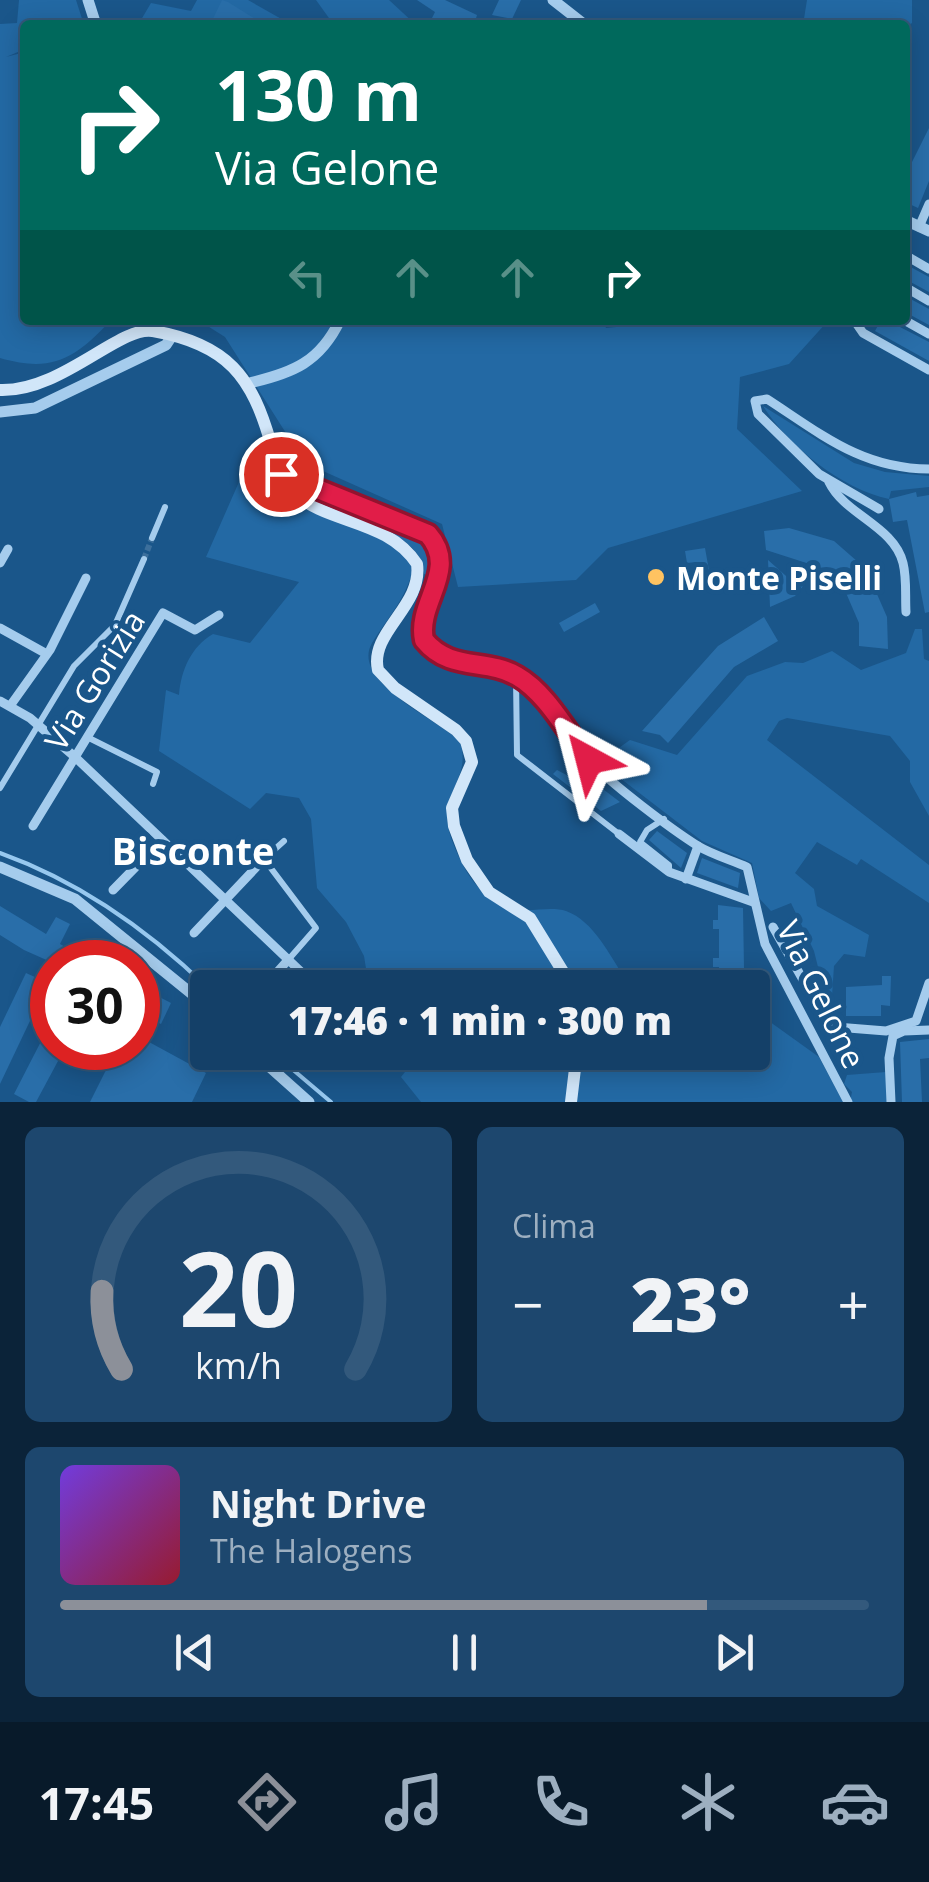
<!DOCTYPE html>
<html lang="it">
<meta charset="utf-8">
<style>
body{margin:0;font-family:"Open Sans",sans-serif;background:#1d476e;color:#f1f3f6;height:100vh;display:flex;flex-direction:column;font-size:38px;white-space:nowrap}
*{box-sizing:border-box;margin:0}
p{font-size:32px;color:#9dafc0}
.icon{flex:none;width:55px;height:55px;fill:none;stroke:currentColor;stroke-width:2;stroke-linecap:round;stroke-linejoin:round}
.map{position:relative;height:1102px;overflow:hidden}
.side{display:flex;flex-direction:column;gap:25px;padding:25px;background:#0b2339;flex:1}
.side>*{flex:none}
.guide{position:absolute;left:20px;top:20px;width:890px;height:305px;border-radius:10px;box-shadow:0 5px 25px #0003,0 0 0 2px #33597c;background:#00695c;color:#fff;overflow:hidden}
.speed{position:absolute;left:30px;top:940px;display:flex;gap:20px;font-size:50px;font-weight:700;text-align:center}
.speed>*{display:grid;place-content:center;width:130px;height:130px;border-radius:50%;background:#144068;box-shadow:0 5px 25px #0003,0 0 0 2px #33597c;line-height:1}
.speed .limit{border:15px solid #d22;background:#fff;color:#111}
.pin{position:absolute;display:grid;place-items:center;width:85px;height:85px;color:#fff;margin:-42px;border:5px solid #fff;border-radius:50%;box-shadow:0 2px 10px #0007}
.me{position:absolute;width:110px;margin:-55px;rotate:322deg;stroke-linejoin:round;filter:drop-shadow(0 0 8px #0008)}
.turn{display:flex;align-items:center;gap:35px;height:210px;padding:0 30px;font-size:45px}
.turn .icon{width:130px;height:130px;stroke-width:2.5}
.turn b{display:block;font-size:70px;line-height:85px}
.lanes{display:flex;align-items:center;height:95px;padding:0 30px;background:#0003;justify-content:center;gap:50px;direction:ltr}
.lanes .off{opacity:.35}
.big{font-size:75px;font-weight:800;line-height:1.1}
.side .card{flex:1;display:flex;flex-direction:column;justify-content:center;gap:15px;min-width:0;padding:0 35px;border-radius:15px;background:#1d476e}
.side .dial{align-items:center;gap:0}
.dial svg{height:260px;overflow:visible;fill:none;stroke:#33597c;stroke-width:7;stroke-linecap:round;text-anchor:middle}
.dial text{fill:#f1f3f6;stroke:none}
.song{display:flex;align-items:center;gap:30px}
.cover{width:120px;height:120px;border-radius:15px;background:linear-gradient(135deg,hsl(260 70% 55%),hsl(350 70% 35%))}
.played{height:10px;border-radius:5px;background:linear-gradient(90deg,#8c9099 80%,#33597c 80%)}
.keys{display:flex;justify-content:space-around;direction:ltr}
.heat{display:flex;justify-content:space-between;align-items:center;font-size:55px;direction:ltr}
.side .tiles{flex:1;display:grid;gap:25px;grid-template-columns:1fr 1fr}
.card:last-child{grid-column:span 2}
.trip{position:absolute;left:190px;top:970px;width:580px;height:100px;border-radius:10px;background:#144068;box-shadow:0 5px 25px #0003,0 0 0 2px #33597c;font-weight:800;line-height:100px;text-align:center}
.tabs{display:flex;height:160px;justify-content:space-around;align-items:center;background:#081a2a;color:#9dafc0}
.tabs .icon{width:70px;height:70px}
.tabs .on{color:#8c9099}
.tabs b{font-size:45px;color:#f1f3f6}
.map>svg:first-child{display:block}
</style>
<div class="map">
<svg width="929" height="1102" viewBox="0 0 929 1102">
<rect width="100%" height="100%" fill="#1a568a"/>
<g fill="#2369a4">
<path d="M19,0H76L84,25H25V49L6,57L25,52V320H111C75,359 52,373 0,358V24L17,23Z"/>
<polygon points="197,0 248,0 292,25 138,25 151,3 191,11"/>
<polygon points="316,0 389,0 416,25 334,25"/>
<polygon points="807,0 912,0 912,23 905,28 803,25"/>
<polygon points="198,320 603,320 606,328 688,320 827,322 789,364 740,377 737,429 802,491 608,548 576,580 458,587 442,524 305,463 225,337"/>
<path d="M763,406L854,463L885,472L929,476V487L891,491L889,499C842,489 788,446 763,406Z"/>
<path d="M257,441L279,481L392,544L414,567C404,602 390,614 372,643C350,681 436,719 460,741C473,783 433,793 453,843C467,879 486,907 527,910C539,910 555,907 566,911C594,921 610,956 626,980L624,987H369L364,956L346,922L317,888L311,819L299,798L266,793L250,809L159,751L166,690L179,695C181,670 191,647 213,634L250,643L299,582L206,557Z"/>
<path d="M292,483L421,535L434,549V577L424,574C424,527 322,510 292,483Z"/>
<polygon points="915,629 922,629 924,659 929,661 929,816 910,782 910,761 890,736 787,718 779,721 767,740 929,865 929,903 861,859 857,865 817,842 795,873 814,889 817,906 869,935 865,957 844,954 834,966 832,996 818,999 806,982 819,971 814,951 791,903 771,911 759,898 752,863 702,841 599,762 630,740 677,755 747,676 785,662 803,663 832,651 861,670 906,653"/>
<polygon points="766,1019 819,1057 843,1102 421,1102 401,1077 420,1053 640,1053 661,1066 690,1053 752,1052 753,1020"/>
<polygon points="886,1072 887,1102 850,1102 852,1092 844,1084 847,1075"/>
</g>
<g fill="none" stroke-linecap="round" stroke-linejoin="round">
<g stroke="#97c8ef" stroke-width="4">
<path d="M0,853C78,881 148,930 208,988"/>
<polyline points="272,1052 331,1102"/>
</g>
</g>
<g fill="#296ea9">
<polygon points="222,0 228,2 265,25 210,25"/>
<polygon points="417,0 445,0 477,15 474,25 441,25 431,20 435,12"/>
<polygon points="499,0 521,0 512,19 492,15"/>
<polygon points="929,128 929,181 918,208 905,202 905,176"/>
<polygon points="905,264 929,277 929,292 905,279"/>
<polygon points="905,296 929,309 929,325 905,312"/>
<polygon points="881,320 896,320 900,327 929,342 929,361 875,331"/>
<polygon points="916,492 917,497 929,495 929,612 925,613 907,520 893,522 889,499"/>
<polygon points="789,528 834,541 866,569 887,617 888,649 859,646 859,623 843,586 822,568 766,550 764,531"/>
<polygon points="705,548 710,576 700,578 696,562 687,563 685,551"/>
<polygon points="768,560 794,583 803,586 795,596 770,607"/>
<polygon points="595,603 600,612 564,632 559,623"/>
<polygon points="764,617 778,641 734,667 668,743 660,735 642,731 718,646"/>
<polygon points="557,770 582,783 587,777 620,802 601,811 553,774"/>
<polygon points="657,831 687,853 681,868 649,840"/>
<polygon points="702,858 740,873 738,888 697,873"/>
<polygon points="718,905 743,908 744,968 749,968 751,988 719,988 719,967 713,967 713,958 719,958 719,929 713,929 713,920 718,920"/>
<polygon points="0,906 46,934 56,917 70,924 60,944 92,962 51,962 24,950 0,935"/>
<polygon points="26,973 48,983 0,1084 0,1027"/>
<polygon points="882,976 891,976 890,1006 881,1005 881,1016 846,1016 846,987 882,985"/>
<polygon points="138,986 171,1003 161,1024 138,1012"/>
<polygon points="52,1020 52,1048 65,1048 36,1102 29,1102 14,1094"/>
<polygon points="138,1036 206,1073 192,1102 90,1102 117,1048 138,1048"/>
<polygon points="929,1039 929,1058 920,1059 922,1102 902,1102 900,1042"/>
</g>
<g fill="none" stroke-linecap="round" stroke-linejoin="round">
<polyline stroke="#3c6f9c" stroke-width="6" stroke-dasharray="6 3" stroke-linecap="butt" points="144,559 152,538"/>
<g stroke="#a5cced" stroke-width="6">
<polyline points="152,538 165,507"/>
<polyline points="516,677 517,755 619,834"/>
<polyline points="87,737 157,772 153,784"/>
<polyline points="0,788 74,666 115,625 144,559"/>
<polyline points="664,819 647,830 640,842 669,865 669,870"/>
<polyline points="284,841 264,859 316,928 289,959"/>
</g>
<g stroke="#a5cced" stroke-width="9">
<polyline points="919,227 929,204"/>
<polyline points="905,255 929,269"/>
<polyline points="905,287 929,301"/>
<polyline points="854,320 863,333 929,370"/>
<polyline points="904,320 929,334"/>
<path d="M281,473L428,534C464,575 407,607 425,641C443,675 494,660 522,679C550,699 567,735 590,761C611,784 671,829 698,846C713,855 731,860 747,867L765,944L848,1102"/>
<path d="M829,482C845,515 894,526 903,563C907,579 905,596 906,612"/>
<path d="M879,509L819,474L758,414L755,401L767,399C821,434 862,469 929,469"/>
<polyline points="0,563 8,549"/>
<polyline points="0,628 45,653"/>
<polyline points="0,701 30,718 75,757 318,988"/>
<polyline points="10,706 50,650 86,578"/>
<polyline points="33,826 163,613 195,630 219,615"/>
<polyline points="619,834 669,872 753,902"/>
<polyline points="686,879 698,846"/>
<polyline points="113,890 162,840"/>
<polyline points="773,927 823,1015 836,1027 886,1031 916,1021 929,983"/>
<polyline points="194,933 264,859"/>
<polyline points="263,988 289,959"/>
<polyline points="318,1060 324,1052"/>
<polyline points="891,1102 889,1058 893,1036 904,1031 929,1030"/>
</g>
<g stroke="#a5cced" stroke-width="11">
<polyline points="88,0 96,25"/>
<polyline points="553,0 585,25"/>
<polyline points="905,220 929,231"/>
<path d="M249,383C293,373 320,362 340,320"/>
<polyline points="0,412 35,408 166,345 172,336"/>
<polyline points="0,867 75,899 208,1007"/>
<polyline points="253,1052 309,1102"/>
</g>
<g stroke="#d1e6f9" stroke-width="12">
<path d="M0,390C61,392 120,325 153,331C228,344 252,377 271,444C276,460 280,481 293,492C328,525 386,518 417,564C423,606 369,632 378,670L395,688L456,730L466,741L472,762L452,808L454,826L467,860L489,892L530,918L573,988"/>
<polyline points="571,1102 577,1052"/>
</g>
</g>
<g fill="none" stroke-linecap="round" stroke-linejoin="round">
<defs>
<path id="route" d="M281,474L428,534C460,570 416,602 424,640C450,672 486,658 517,676C547,693 568,734 589,760"/>
</defs>
<use href="#route" stroke="#92132f" stroke-width="25"/>
<use href="#route" stroke="#e11d48" stroke-width="18"/>
</g>
<circle fill="#ffc361" stroke="#1a568a" stroke-width="4" cx="656" cy="577" r="10"/>
<g text-anchor="middle" dominant-baseline="central" stroke-width="10" stroke-linejoin="round" paint-order="stroke">
<g font-size="32" font-weight="bold" fill="#fff" stroke="#1a568a" text-anchor="start">
<text x="676" y="577">Monte Piselli</text>
</g>
<g font-size="32" fill="#fff" stroke="#1a568a">
<text transform="translate(94 680) rotate(-58)">Via Gorizia</text>
<text transform="translate(822 994) rotate(64)">Via Gelone</text>
</g>
<g font-size="38" font-weight="bold" fill="#fff" stroke="#1a568a">
<text x="193" y="850">Bisconte</text>
</g>
</g>
</svg>
<div class="speed"><div class="limit">30</div></div>
<div class="pin" style="left:281px;top:474px;background:#d93025"><svg class="icon" aria-label="arrive" viewBox="0 0 24 24"><path d="M6 21V4h12l-3 4 3 4H6"/></svg></div>
<svg class="me" style="left:589px;top:760px" viewBox="-20 -20 40 40"><path d="M0-17L14 15 0 8-14 15z" fill="#e11d48" stroke="#fff" stroke-width="4"/></svg>
<div class="trip">17:46 · 1 min · 300 m</div>
<div class="guide">
<div class="turn"><svg class="icon" aria-label="right" viewBox="0 0 24 24"><path d="M7 20v-9h11M14 6l5 5-5 5"/></svg><div><b>130 m</b>Via Gelone</div></div>
<div class="lanes"><svg class="icon off" aria-label="left" viewBox="0 0 24 24"><path d="M17 20v-9H6M10 6l-5 5 5 5"/></svg><svg class="icon off" aria-label="ahead" viewBox="0 0 24 24"><path d="M12 20V5M6 11l6-6 6 6"/></svg><svg class="icon off" aria-label="ahead" viewBox="0 0 24 24"><path d="M12 20V5M6 11l6-6 6 6"/></svg><svg class="icon" aria-label="right" viewBox="0 0 24 24"><path d="M7 20v-9h11M14 6l5 5-5 5"/></svg></div>
</div>
</div>
<section class="side">
<div class="tiles">
<div class="card dial"><svg viewBox="0 0 100 80">
<path d="M14 69A42 42 0 1 1 86 69"/>
<path d="M14 69A42 42 0 0 1 8 45" stroke="#8c9099"/>
<text x="50" y="56" font-size="32" font-weight="700">20</text>
<text x="50" y="72" font-size="11">km/h</text>
</svg></div>
<div class="card"><p>Clima</p>
<div class="heat"><a>−</a><b class="big">23°</b><a>+</a></div>
</div>
<div class="card">
<div class="song"><i class="cover"></i><div><b>Night Drive</b><p>The Halogens</p></div></div>
<div class="played"></div>
<div class="keys"><svg class="icon" aria-label="previous" viewBox="0 0 24 24"><path d="M18 5L8 12l10 7zM5 5v14"/></svg><svg class="icon" aria-label="pause" viewBox="0 0 24 24"><path d="M8 5v14M16 5v14"/></svg><svg class="icon" aria-label="next" viewBox="0 0 24 24"><path d="M6 5l10 7-10 7zM19 5v14"/></svg></div>
</div>
</div>
</section>
<nav class="tabs">
<b>17:45</b>
<svg class="icon on" aria-label="directions" viewBox="0 0 24 24"><path d="M12 3l9 9-9 9-9-9zM9 14v-3h6M13 9l2 2-2 2"/></svg>
<svg class="icon" aria-label="music" viewBox="0 0 24 24"><path d="M9 18V5l10-2v13"/><circle cx="6" cy="18" r="3"/><circle cx="16" cy="16" r="3"/></svg>
<svg class="icon" aria-label="phone" viewBox="0 0 24 24"><path d="M5 4h4l2 5-3 2q2 4 5 5l2-3 5 2v4C11 20 4 13 5 4z"/></svg>
<svg class="icon" aria-label="climate" viewBox="0 0 24 24"><path d="M12 3v18M4 7l16 10M4 17L20 7"/></svg>
<svg class="icon" aria-label="car" viewBox="0 0 24 24"><path d="M5 17H2v-5l4-1 3-4h7l3 4 3 1v5h-3M9 17h6M6 11h13"/><circle cx="7" cy="17" r="2"/><circle cx="17" cy="17" r="2"/></svg>
</nav>
